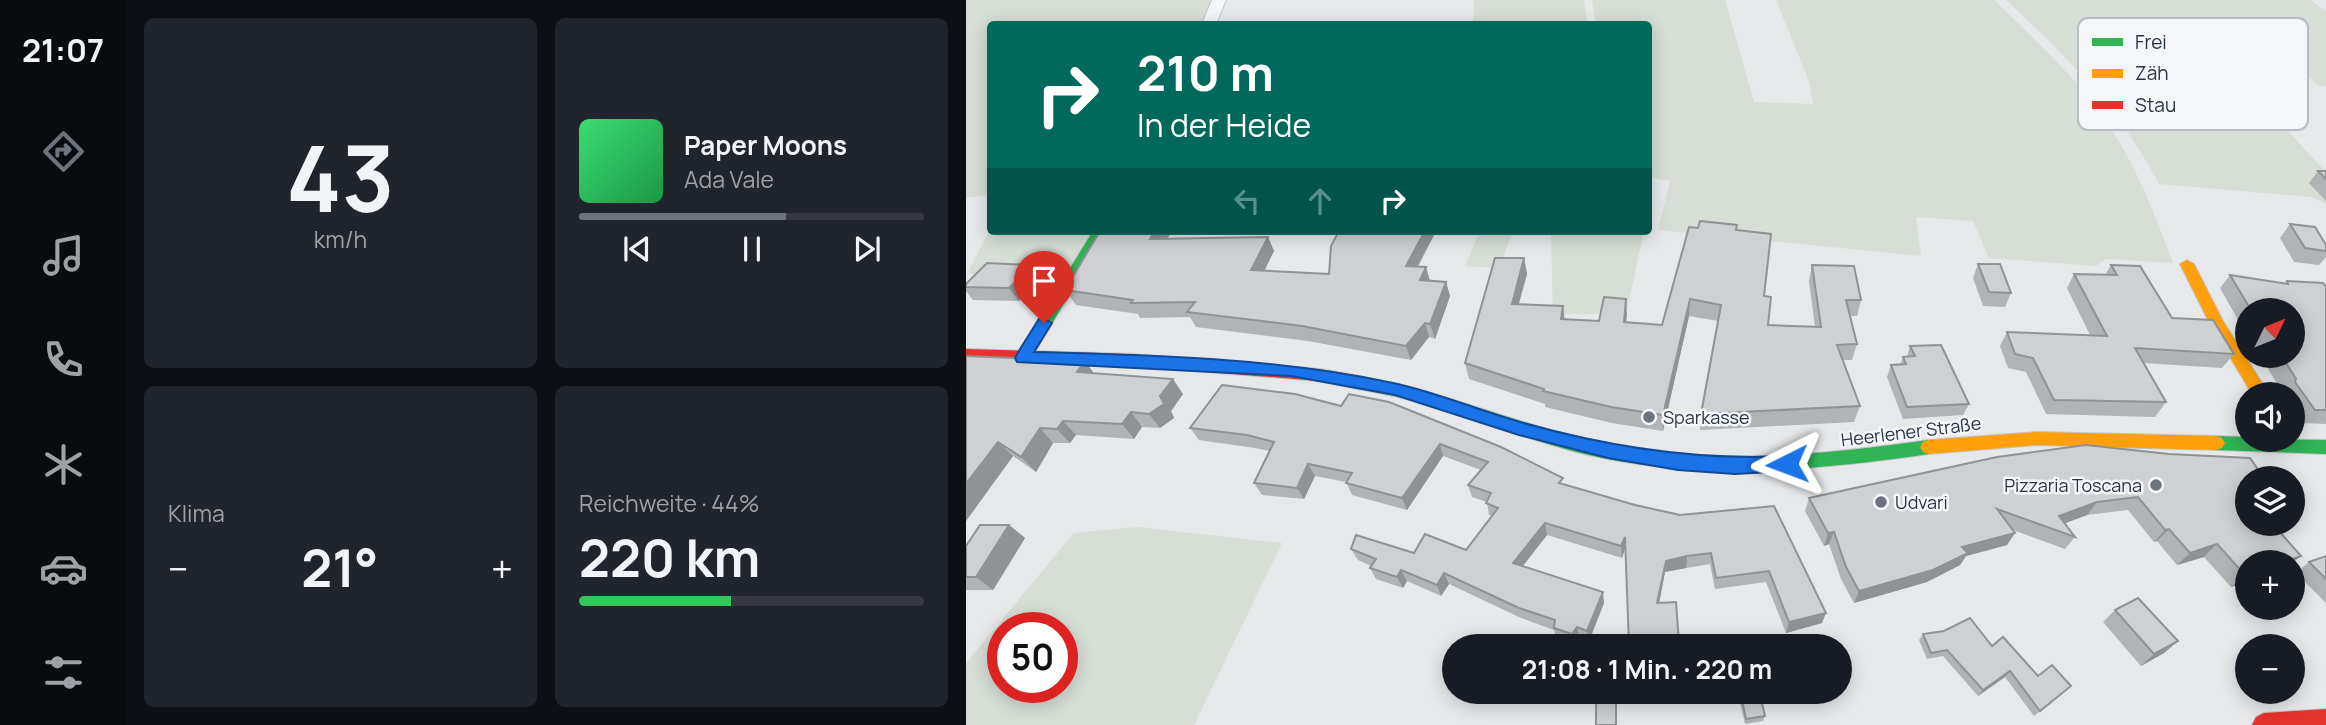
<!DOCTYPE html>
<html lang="de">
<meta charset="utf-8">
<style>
body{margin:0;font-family:Manrope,sans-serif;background:#20242c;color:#f1f3f6;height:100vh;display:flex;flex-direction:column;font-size:26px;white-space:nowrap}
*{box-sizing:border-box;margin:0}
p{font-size:23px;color:#9ea1a6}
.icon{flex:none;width:38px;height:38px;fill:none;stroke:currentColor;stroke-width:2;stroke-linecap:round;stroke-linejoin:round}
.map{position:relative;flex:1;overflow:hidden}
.drawer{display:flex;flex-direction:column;gap:18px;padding:18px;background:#0d0f14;width:840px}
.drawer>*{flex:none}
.hud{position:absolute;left:21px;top:21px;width:665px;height:214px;border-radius:7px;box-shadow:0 4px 18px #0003;background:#00695c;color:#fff;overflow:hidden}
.needle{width:46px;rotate:47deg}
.tools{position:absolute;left:1269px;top:298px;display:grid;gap:14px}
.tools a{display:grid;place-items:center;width:70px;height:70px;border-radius:50%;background:#171b24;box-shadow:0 4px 18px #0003;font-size:35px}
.speed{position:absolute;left:21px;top:612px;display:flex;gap:14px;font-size:35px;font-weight:700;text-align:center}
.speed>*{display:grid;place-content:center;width:91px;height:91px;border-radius:50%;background:#171b24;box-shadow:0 4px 18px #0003;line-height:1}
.speed .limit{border:10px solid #d22;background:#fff;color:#111}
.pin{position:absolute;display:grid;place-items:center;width:60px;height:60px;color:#fff;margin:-72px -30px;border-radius:50% 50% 50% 0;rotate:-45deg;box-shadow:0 0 7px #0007}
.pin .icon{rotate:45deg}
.me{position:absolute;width:77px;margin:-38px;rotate:267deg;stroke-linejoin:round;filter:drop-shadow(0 0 5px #0008)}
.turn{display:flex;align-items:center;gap:24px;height:147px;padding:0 35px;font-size:32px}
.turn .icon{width:91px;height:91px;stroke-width:2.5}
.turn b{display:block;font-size:49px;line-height:60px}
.lanes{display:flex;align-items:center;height:66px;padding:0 35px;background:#0003;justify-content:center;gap:35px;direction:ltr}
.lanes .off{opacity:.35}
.big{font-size:52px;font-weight:700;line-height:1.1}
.drawer .tile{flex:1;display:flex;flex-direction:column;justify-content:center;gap:10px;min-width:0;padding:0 24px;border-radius:10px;background:#20242c}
.drawer .dial{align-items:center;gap:0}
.dial b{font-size:91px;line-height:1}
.song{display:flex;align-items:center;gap:21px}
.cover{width:84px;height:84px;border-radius:10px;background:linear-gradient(135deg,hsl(140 70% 55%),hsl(140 70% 35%))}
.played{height:7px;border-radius:4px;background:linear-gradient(90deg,#6c737f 60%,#363941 60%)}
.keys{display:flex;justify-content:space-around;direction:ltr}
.heat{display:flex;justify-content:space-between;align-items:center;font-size:38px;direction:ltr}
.charge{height:10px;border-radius:5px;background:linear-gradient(90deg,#34c759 44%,#363941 0)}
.drawer .tiles{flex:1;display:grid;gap:18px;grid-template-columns:repeat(2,1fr)}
.trip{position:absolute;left:476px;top:634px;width:410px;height:70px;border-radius:35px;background:#171b24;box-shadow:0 4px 18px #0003;font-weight:700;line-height:70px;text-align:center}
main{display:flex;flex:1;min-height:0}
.dock{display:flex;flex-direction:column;width:126px;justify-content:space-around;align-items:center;background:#090b0e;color:#9ea1a6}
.dock .icon{width:49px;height:49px}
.dock .active{color:#6c737f}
.dock b{font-size:32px;color:#f1f3f6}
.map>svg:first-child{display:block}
</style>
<main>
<nav class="dock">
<b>21:07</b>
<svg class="icon active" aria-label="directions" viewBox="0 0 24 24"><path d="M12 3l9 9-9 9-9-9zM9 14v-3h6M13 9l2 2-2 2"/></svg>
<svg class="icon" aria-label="music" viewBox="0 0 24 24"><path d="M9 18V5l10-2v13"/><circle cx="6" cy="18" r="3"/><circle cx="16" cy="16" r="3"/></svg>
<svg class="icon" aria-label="phone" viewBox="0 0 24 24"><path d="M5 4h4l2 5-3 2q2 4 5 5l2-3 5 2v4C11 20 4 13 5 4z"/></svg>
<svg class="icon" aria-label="climate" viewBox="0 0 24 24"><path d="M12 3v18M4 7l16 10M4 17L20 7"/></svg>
<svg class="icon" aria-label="car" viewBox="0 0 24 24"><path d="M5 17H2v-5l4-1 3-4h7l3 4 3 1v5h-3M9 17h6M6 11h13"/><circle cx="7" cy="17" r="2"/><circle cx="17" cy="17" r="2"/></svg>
<svg class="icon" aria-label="filters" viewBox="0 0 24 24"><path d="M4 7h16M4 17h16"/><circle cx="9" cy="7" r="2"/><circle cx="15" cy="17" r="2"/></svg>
</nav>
<section class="drawer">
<div class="tiles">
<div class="tile dial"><b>43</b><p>km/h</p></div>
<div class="tile">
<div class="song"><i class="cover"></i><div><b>Paper Moons</b><p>Ada Vale</p></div></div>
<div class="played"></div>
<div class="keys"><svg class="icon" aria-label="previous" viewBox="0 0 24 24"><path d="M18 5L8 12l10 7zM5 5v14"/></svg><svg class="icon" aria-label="pause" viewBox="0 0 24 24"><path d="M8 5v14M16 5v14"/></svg><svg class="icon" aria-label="next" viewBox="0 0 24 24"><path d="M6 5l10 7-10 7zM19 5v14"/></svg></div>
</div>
<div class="tile"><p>Klima</p>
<div class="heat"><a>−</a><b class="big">21°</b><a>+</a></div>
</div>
<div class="tile"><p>Reichweite · 44%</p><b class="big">220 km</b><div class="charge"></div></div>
</div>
</section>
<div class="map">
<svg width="1360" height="725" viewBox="0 0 1360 725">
<rect width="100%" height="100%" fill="#e6e8ea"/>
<g fill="#d6ded6" fill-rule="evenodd">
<polygon points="0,0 248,0 239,24 24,24 24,195 0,198"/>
<polygon points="508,0 618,0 622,24 507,24"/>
<path d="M626,0H759L788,102L847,104L843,81L810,0H1029C1068,40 1114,80 1144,127C1171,168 1190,217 1207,263L1140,259L1130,266L1023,258L1007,221L950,217L955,256L692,230L704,181L683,177L682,24H630Z"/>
<path d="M1040,0H1344L1360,11V86H1353L1323,60L1255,59L1360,172V204L1345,197L1193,184C1155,111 1100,56 1040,0Z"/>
<polygon points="24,229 24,231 126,231 99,274 1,274"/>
<polygon points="514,231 547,231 533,268 499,266"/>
<polygon points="585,231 678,231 660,314 587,314"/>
<path d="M171,527L316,543L228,725H0V663L108,533ZM37,628H96V688H37Z"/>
</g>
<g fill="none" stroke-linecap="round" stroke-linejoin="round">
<defs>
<polygon id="street" points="246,0 260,0 250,24 236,24"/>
<g id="fast">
<polygon points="127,231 141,231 63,362 51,362 49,358 51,354"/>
<path d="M354,369C389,375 424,381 458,391C524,410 588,435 657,447C758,465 862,454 963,440L969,442L972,447L969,452L963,454C847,471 729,481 614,453C559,439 507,417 452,402C418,392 382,389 348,379L346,375Z"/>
<polygon points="1250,436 1281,437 1281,439 1360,440 1360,454 1250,450 1244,448 1241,443 1244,438"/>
</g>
<g id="slow">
<polygon points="1221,260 1228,264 1257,321 1303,394 1286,394 1243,322 1214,264"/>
<polygon points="1070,432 1250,436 1256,438 1259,443 1256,448 1250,450 1070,445 963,454 957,452 954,447 957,442 963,440"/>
</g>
<g id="jam">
<polygon points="0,349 164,354 354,369 362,375 354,381 164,366 0,361"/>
<polygon points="1360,709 1360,725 1286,725 1290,717 1298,713"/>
</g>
</defs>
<use href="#street" stroke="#c4c6c8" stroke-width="2"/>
<use href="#fast" stroke="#c4c6c8" stroke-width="2"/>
<use href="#slow" stroke="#c4c6c8" stroke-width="2"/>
<use href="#jam" stroke="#c4c6c8" stroke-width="2"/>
<use href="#street" fill="#f5f6f7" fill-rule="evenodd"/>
<use href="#fast" fill="#30b455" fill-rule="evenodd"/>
<use href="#slow" fill="#ff9f0a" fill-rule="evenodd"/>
<use href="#jam" fill="#e5322d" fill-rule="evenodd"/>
</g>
<g fill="#b1b3b5">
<polygon points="1352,171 1360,171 1360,201 1343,183"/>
<polygon points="1324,224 1360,245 1360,257 1353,265 1328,262 1314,238"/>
<polygon points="770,230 798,296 802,325 849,327 843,281 846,265 895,300 891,316 884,316 891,344 886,360 877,360 894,406 888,422 734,430 735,414 752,321 723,316 697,431 646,423 579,407 579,404 503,379 499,363 558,258 561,274 553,304 599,319 633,321 660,299 660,323 696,325"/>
<polygon points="134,231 206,231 201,239 302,237 308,251 298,271 363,274 373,231 470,231 452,267 460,267 464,281 480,282 484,296 469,339 463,337 445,360 342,341 230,327 224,317 174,318 172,314 110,305 99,290"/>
<polygon points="1012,264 1045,293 1039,307 1017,306 1007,278"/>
<polygon points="1145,265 1206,318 1268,354 1256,368 1178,363 1200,402 1189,417 1080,414 1060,372 1042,368 1034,346 1041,332 1124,335 1101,288 1108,274 1139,275"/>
<polygon points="1264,275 1319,283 1321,281 1360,287 1360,424 1336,423 1326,410 1326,394 1317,394 1294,355 1326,355 1326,310 1281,310 1281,336 1254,288"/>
<polygon points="75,277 53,301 7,300 0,291 0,284"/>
<polygon points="944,346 1003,404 997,415 937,419 921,377 925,365 934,365 937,357 941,357"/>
<polygon points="0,356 129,373 217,394 205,411 208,418 194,428 176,427 168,439 110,435 104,443 87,443 70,472 47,456 0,521"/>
<polygon points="329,394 598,485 669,505 714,515 808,506 856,623 820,633 800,582 749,589 744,564 720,568 699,572 693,603 713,643 713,646 663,646 659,549 656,558 581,535 556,566 638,603 623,641 613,638 608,644 590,638 588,630 555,618 483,584 475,596 441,581 437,588 410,579 404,568 405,566 392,560 385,549 448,553 500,550 526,516 523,515 521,502 506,497 502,485 515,470 477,456 441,510 386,495 380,482 349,476 338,499 296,495 288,483 303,451 289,448 233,440 224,428"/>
<polygon points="1203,454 1284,458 1281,582 1265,587 1238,557 1211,565 1191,541 1188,542 1162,510 1121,515 1099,523 1109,537 1099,549 1047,530 1041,545 1000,556 994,565 961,582 888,603 875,579 863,544 858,546 839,511 843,498"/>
<polygon points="43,525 59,538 27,590 0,590 0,546"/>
<polygon points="1360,556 1360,603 1330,573 1343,562"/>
<polygon points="1149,610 1212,641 1198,653 1175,666 1137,622"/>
<polygon points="957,634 1026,646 1072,676 1105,686 1068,716 1039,677 1012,696 977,656 961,659 953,640"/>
<polygon points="773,691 793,691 799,716 797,721 779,724 772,695"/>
</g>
<g fill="#909294">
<polygon points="189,231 206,231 192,253 184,239"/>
<polygon points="459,231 470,231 444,280 440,266"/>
<polygon points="302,237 308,251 292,284 285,270"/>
<polygon points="558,258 561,274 548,320 546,304"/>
<polygon points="66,265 75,277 53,301 43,288"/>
<polygon points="460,267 464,282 454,280"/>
<polygon points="480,282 484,296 469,339 464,324"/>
<polygon points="660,299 661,315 658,339 658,322"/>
<polygon points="724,299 723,316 697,431 697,415"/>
<polygon points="597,306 599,322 595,319"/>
<polygon points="459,323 463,337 445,360 440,346"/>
<polygon points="119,361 130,376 111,372"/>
<polygon points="207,379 217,394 205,411 208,418 194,428 183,414"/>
<polygon points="165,412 176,427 168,439 156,424"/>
<polygon points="97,421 110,435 104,443 91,429"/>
<polygon points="74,428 87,443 70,472 55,457"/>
<polygon points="32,442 47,456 0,521 0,484"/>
<polygon points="474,444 477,456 441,510 436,498"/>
<polygon points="342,464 349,476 338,499 331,488"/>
<polygon points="1131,502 1121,515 1084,529 1093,516"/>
<polygon points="579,523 581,535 550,575 547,563"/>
<polygon points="43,525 59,538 27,590 10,577"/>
<polygon points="1203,529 1191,541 1188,542 1199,530"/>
<polygon points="868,532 863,544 858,546 862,533"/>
<polygon points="1049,533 1041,545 1000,556 994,565 961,582 888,603 893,591 996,547"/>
<polygon points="659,537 659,549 656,558 655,546"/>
<polygon points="1251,544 1238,557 1211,565 1224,553"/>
<polygon points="721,556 720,568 699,572 691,614 691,603 700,561"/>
<polygon points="1335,556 1326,563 1326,562 1318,562"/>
<polygon points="435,570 441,581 437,588 431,577"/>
<polygon points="478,573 483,584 475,596 471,585"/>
<polygon points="1281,574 1281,582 1265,587 1279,575"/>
<polygon points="637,592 638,603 623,641 621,631"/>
<polygon points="860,613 856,623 820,633 823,622"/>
<polygon points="611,627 613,638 608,644 606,634"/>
<polygon points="1212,641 1198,653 1175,666 1188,654"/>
<polygon points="1044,671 1039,677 1012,696 1017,690"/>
</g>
<g fill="#ced0d3" stroke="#909294" stroke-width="2">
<polygon points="1352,171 1360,171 1360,179"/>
<polygon points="734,221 771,225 770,230 805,234 798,296 805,297 802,325 855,327 846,265 888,266 895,300 880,300 891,344 871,345 894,406 735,414 755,305 724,299 697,415 645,407 577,391 578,389 499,363 529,258 558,258 546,304 597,306 595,319 633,321 638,297 660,299 658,322 696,325 723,227 732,228"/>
<polygon points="1324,224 1349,227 1360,245 1360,251 1339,248"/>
<polygon points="134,231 189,231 184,239 302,237 285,270 363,274 365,246 373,231 459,231 440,266 460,267 454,280 480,282 464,324 459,323 440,346 336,326 221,312 229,302 165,303 167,300 99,290"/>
<polygon points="21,263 66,265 43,288 0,287 0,284"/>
<polygon points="1012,264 1034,264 1045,293 1023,292"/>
<polygon points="1145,265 1174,266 1206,318 1247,320 1268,354 1169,348 1200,402 1088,400 1067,358 1049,354 1041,332 1141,336 1108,274 1151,275"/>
<polygon points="1264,275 1322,284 1321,281 1357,283 1360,287 1360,410 1349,410 1329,382 1330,379 1315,355 1326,355 1326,310 1285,310"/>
<polygon points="975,345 1003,404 941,407 925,365 940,364 937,357 949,356 944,346"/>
<polygon points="0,356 119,361 111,372 207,379 194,396 198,404 183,414 165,412 156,424 97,421 91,429 74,428 55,457 32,442 0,484"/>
<polygon points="256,385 329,394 375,406 383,394 423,402 535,447 597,478 593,483 669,505 714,515 808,506 860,613 823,622 803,571 750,578 745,553 721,556 700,561 691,603 710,602 713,643 663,646 659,537 655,546 579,523 547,563 637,592 621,631 611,627 606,634 588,628 589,620 553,608 478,573 471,585 435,570 431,577 404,568 410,559 385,549 390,535 448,553 459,534 500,550 532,508 520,503 525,493 502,485 522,462 474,444 436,498 380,483 386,473 342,464 331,488 288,483 308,442 281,435 224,428"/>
<polygon points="1120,445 1203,454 1284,458 1298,478 1281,478 1281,523 1306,523 1335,556 1318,562 1281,562 1281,574 1279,575 1251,544 1224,553 1203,529 1199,530 1172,497 1131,502 1093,516 1109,537 1031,509 1049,533 996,547 1002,553 967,570 893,591 880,567 868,532 862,533 843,498 1031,457"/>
<polygon points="14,525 43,525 10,577 0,577 0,546"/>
<polygon points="1360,556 1360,579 1343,562"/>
<polygon points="1172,598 1212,641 1188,654 1149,610"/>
<polygon points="1004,618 1026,646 1037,637 1072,676 1086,665 1105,686 1074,711 1044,671 1017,690 981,650 965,653 957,634 978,631"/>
<polygon points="774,691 793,691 799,716 780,719"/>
<polygon points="650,700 650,725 630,725 630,701"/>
</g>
<path fill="#1a73e8" stroke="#114b97" stroke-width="2" d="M78,318L86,323L68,352C188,355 309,358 427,383C470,392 511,410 554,422C642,447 729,461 821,456L827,459L830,464L827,469L821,471L769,474L712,470L642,458L553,435L429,395L325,376L51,362L49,358L51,354L73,319Z"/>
<g fill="#6c737f" stroke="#f4f6f9" stroke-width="2.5">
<circle cx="683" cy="417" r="7"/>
<circle cx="1190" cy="485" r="7"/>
<circle cx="915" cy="502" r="7"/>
</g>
<g text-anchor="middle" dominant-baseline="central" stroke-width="5" stroke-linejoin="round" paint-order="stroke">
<g font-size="18" fill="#2b3445" stroke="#f4f6f9" text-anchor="start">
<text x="697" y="417">Sparkasse</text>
<text x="1176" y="485" text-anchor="end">Pizzaria Toscana</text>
<text x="929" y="502">Udvari</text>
</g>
<g font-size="18" fill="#2b3445" stroke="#f4f6f9">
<text transform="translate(945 431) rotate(-7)">Heerlener Straße</text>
</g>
</g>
<rect x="1112" y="18" width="230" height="112" rx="10" fill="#f4f6f9" stroke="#b8bcc3" stroke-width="2"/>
<rect x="1126" y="38" width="31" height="8" fill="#30b455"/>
<rect x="1126" y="69" width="31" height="9" fill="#ff9f0a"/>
<rect x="1126" y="101" width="31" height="8" fill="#e5322d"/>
<g font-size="19" fill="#2b3445">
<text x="1169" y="49">Frei</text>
<text x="1169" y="80">Zäh</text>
<text x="1169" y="112">Stau</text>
</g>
</svg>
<div class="tools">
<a><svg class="needle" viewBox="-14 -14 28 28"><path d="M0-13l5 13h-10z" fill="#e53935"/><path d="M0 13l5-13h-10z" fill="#9ea1a6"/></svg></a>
<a><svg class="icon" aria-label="sound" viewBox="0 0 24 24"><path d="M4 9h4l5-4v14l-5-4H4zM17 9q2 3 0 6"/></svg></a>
<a><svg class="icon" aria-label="layers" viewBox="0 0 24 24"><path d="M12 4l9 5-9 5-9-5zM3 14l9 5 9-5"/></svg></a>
<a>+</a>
<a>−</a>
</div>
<div class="speed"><div class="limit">50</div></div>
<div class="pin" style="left:78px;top:323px;background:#d93025"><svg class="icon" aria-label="arrive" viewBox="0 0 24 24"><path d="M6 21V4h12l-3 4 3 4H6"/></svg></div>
<svg class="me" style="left:821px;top:464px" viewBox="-20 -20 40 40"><path d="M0-17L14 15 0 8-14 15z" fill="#1a73e8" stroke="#fff" stroke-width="4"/></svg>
<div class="trip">21:08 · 1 Min. · 220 m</div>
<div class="hud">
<div class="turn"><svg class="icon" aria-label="right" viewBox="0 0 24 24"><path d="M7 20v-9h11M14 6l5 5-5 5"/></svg><div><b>210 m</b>In der Heide</div></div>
<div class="lanes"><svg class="icon off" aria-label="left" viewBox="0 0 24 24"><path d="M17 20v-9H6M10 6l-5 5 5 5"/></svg><svg class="icon off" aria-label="ahead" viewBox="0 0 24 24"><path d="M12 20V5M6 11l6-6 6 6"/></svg><svg class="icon" aria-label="right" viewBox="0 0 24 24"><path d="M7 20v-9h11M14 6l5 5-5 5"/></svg></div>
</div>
</div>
</main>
